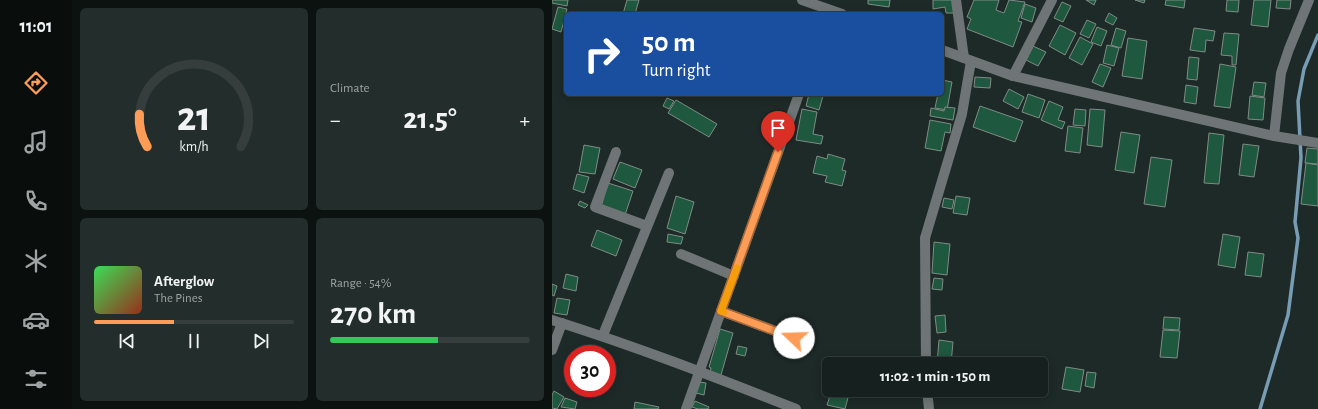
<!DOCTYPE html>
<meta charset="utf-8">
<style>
body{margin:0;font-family:"Alegreya Sans",sans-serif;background:#232d2b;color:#f1f3f6;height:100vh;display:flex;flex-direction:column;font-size:15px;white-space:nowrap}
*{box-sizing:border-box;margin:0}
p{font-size:13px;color:#9ea3a4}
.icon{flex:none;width:22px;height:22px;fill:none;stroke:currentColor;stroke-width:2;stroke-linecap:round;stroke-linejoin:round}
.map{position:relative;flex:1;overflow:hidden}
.sheet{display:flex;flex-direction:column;gap:8px;padding:8px;background:#0c1210;width:480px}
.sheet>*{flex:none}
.guide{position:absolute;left:12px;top:12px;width:380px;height:84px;border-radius:6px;box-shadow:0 2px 10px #0003,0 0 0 1px #353e3c;background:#1a4fa0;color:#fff;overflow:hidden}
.speed{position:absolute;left:12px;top:345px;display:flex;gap:8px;font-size:20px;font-weight:700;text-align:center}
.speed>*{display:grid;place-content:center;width:52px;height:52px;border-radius:50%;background:#16201e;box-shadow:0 2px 10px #0003,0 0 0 1px #353e3c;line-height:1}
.speed .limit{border:6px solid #d22;background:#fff;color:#111}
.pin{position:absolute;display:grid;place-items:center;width:34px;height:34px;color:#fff;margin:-41px -17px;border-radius:50% 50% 50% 0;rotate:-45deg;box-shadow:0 0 4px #0007}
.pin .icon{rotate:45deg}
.me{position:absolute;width:44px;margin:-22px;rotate:291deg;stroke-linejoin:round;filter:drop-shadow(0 0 3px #0008)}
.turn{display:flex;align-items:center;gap:14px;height:84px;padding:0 12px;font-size:18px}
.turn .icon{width:52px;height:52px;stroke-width:2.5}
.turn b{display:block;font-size:28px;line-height:34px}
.big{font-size:30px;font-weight:700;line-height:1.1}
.sheet .tile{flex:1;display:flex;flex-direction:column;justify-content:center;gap:6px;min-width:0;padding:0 14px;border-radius:6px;background:#232d2b}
.sheet .dial{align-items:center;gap:0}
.dial svg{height:104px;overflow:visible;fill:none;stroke:#353e3c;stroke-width:7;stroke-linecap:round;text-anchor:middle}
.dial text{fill:#f1f3f6;stroke:none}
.song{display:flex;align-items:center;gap:12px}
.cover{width:48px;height:48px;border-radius:6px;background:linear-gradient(135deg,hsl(130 70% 55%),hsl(10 70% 35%))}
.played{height:4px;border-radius:2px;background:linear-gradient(90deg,#fd9c56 40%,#353e3c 40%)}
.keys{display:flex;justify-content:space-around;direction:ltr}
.heat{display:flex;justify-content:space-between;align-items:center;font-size:22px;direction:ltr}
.charge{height:6px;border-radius:3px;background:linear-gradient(90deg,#34c759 54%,#353e3c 0)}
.sheet .tiles{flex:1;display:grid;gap:8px;grid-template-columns:repeat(2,1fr)}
.trip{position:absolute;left:270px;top:357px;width:226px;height:40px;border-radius:6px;background:#16201e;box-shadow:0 2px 10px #0003,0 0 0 1px #353e3c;font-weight:700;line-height:40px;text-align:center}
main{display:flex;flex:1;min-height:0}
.menu{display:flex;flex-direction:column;width:72px;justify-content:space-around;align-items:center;background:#090d0c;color:#9ea3a4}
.menu .icon{width:28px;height:28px}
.menu .active{color:#fd9c56}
.menu b{font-size:18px;color:#f1f3f6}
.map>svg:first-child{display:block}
</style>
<main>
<nav class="menu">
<b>11:01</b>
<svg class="icon active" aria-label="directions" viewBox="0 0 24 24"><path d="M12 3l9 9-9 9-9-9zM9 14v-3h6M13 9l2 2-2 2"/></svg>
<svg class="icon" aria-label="music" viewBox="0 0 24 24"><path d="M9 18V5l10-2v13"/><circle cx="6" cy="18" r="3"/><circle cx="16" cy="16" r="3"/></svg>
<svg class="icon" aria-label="phone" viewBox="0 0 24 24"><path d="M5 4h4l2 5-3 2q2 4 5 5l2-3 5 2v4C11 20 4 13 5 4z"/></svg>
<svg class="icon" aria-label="climate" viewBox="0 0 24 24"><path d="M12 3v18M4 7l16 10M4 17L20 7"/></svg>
<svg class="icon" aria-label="car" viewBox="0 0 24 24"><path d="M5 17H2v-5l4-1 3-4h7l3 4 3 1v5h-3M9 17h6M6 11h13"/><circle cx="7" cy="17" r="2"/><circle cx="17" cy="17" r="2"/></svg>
<svg class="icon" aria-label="filters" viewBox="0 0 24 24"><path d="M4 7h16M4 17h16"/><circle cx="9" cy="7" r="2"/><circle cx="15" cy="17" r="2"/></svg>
</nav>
<section class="sheet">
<div class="tiles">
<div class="tile dial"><svg viewBox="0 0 100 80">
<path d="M14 69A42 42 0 1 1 86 69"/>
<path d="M14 69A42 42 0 0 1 8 44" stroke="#fd9c56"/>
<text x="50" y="56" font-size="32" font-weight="700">21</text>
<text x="50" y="72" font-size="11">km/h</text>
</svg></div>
<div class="tile"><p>Climate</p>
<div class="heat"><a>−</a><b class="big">21.5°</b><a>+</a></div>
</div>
<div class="tile">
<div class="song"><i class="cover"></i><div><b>Afterglow</b><p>The Pines</p></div></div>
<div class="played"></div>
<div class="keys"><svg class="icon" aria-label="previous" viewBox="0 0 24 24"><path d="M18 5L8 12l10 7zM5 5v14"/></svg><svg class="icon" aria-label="pause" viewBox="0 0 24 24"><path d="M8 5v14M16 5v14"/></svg><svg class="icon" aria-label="next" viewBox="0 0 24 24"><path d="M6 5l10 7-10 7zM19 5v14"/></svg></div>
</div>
<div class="tile"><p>Range · 54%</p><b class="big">270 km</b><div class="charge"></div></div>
</div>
</section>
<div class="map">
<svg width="766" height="409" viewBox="0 0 766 409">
<rect width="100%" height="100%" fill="#1e2a28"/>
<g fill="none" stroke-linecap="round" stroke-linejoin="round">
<polyline stroke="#779cb3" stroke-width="3.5" points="708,409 736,315 746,238 743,222 749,158 746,101 752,69 766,35"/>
</g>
<g fill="#1e583e" stroke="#808b85">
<polygon points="0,0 16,0 15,6 0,3"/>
<polygon points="75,0 87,0 83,14 71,14"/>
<polygon points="316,0 338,0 337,7 316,4"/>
<polygon points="381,0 401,0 402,13 394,13 393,7 381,9"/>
<polygon points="422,0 447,0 444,10 452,13 457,0 473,2 466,21 470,22 461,47 415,29 419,19 415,17"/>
<polygon points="534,0 544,0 542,5"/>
<polygon points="583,0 593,0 592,3"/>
<polygon points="614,0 633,0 632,8 613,5"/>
<polygon points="675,0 687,0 686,12 674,11"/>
<polygon points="702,0 719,0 716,27 699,25"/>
<polygon points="725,0 739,0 738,9 724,8"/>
<polygon points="510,2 519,6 511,22 502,18"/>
<polygon points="473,4 484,8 480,22 469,18"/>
<polygon points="6,7 15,9 9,32 0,29"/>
<polygon points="557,13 565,18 561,25 553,21"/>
<polygon points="535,20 544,24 537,38 528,34"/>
<polygon points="508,25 524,33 513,55 497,46"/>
<polygon points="545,27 555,31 549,46 539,42"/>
<polygon points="564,28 574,31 569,48 559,45"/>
<polygon points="642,28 663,31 661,41 654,40 653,52 638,50"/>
<polygon points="672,33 687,34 684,65 680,65 680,56 669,55"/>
<polygon points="528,37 541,44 530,65 517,58"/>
<polygon points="576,38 595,41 590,79 570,76"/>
<polygon points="555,45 567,48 562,66 551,63"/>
<polygon points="481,46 494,52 486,66 474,60"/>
<polygon points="637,57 647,58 645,80 635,79"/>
<polygon points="548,64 559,68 551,87 540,82"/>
<polygon points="668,64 684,67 678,108 662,106"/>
<polygon points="423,77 439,78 438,88 422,87"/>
<polygon points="390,80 400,82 395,110 383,108 386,94 390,94"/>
<polygon points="702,82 714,83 712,97 700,95"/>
<polygon points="634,85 646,87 644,104 632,102"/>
<polygon points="457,89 472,97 466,109 451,101"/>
<polygon points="257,94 271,96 267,110 254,106"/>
<polygon points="476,94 493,100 487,118 470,112"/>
<polygon points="698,96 713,98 711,120 696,119"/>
<polygon points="115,98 122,101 117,109 111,106"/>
<polygon points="124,100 165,124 157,137 116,113"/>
<polygon points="497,101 511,107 506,120 513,122 510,129 489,120"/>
<polygon points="428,106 471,121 463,142 421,127"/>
<polygon points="393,107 403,108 401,120 378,116 379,108 392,111"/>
<polygon points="250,109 265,112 261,134 271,136 269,144 244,140"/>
<polygon points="523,109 534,110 533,126 521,125"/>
<polygon points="538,109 553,110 550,147 535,145"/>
<polygon points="378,120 399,124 398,133 393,132 389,151 373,148"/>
<polygon points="516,126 531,128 528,153 513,151"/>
<polygon points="569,132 588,135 582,173 563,170"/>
<polygon points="657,133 672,135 667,184 652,183"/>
<polygon points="691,144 707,146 702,177 687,175"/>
<polygon points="32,145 48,148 43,174 27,172"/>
<polygon points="755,148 766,149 766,164 753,163"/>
<polygon points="276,154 293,159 290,170 294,171 290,186 273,182 275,176 261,173 265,156 275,159"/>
<polygon points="599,157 620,160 613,207 592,204"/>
<polygon points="68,162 90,170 83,188 61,179"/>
<polygon points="754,163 766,165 766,206 749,204"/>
<polygon points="25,174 37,177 32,193 21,189"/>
<polygon points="56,183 81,191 73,215 49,207"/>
<polygon points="124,196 142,202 133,234 115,228"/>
<polygon points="404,196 418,198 415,215 401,213"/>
<polygon points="392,198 402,200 400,209 390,207"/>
<polygon points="28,201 36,205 33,208 26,205"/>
<polygon points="45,230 70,240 64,256 39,246"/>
<polygon points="116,234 131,237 129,244 115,242"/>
<polygon points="671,234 688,237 683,268 666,265"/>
<polygon points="382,242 398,244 395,275 380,273"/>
<polygon points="696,252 712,254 709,277 693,275"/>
<polygon points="14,274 26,277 24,291 11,288"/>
<polygon points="382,278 391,279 390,290 380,289"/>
<polygon points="0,284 5,286 2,296 0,295"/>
<polygon points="5,298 18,300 15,315 2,313"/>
<polygon points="393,315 394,332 385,333 383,316"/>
<polygon points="612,317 628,318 627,330 611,329"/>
<polygon points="168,329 181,333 169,375 158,372 159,368 157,367"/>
<polygon points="611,330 628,331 625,358 608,357"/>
<polygon points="387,340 401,342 399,364 385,364"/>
<polygon points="186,346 195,348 193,356 184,354"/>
<polygon points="514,367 532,370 528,392 510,389"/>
<polygon points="535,372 544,373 542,388 533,386"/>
<polygon points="147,382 154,383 152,395 144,393"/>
<polygon points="280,390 298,390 293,409 275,405"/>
<polygon points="2,391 12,397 5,409 0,408 0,395"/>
<polygon points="13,398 25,402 23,409 9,407"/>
<polygon points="143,401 157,407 156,409 146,409 140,407"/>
<polygon points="83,402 107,407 106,409 82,409"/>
</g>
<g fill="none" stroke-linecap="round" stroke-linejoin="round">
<g stroke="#6f7576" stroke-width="10">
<polyline points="250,0 290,14"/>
<polyline points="404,0 412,58"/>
<polyline points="390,50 461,76 722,136 766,143"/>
<polyline points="461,76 500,0"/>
<polyline points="722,136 729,73 737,49 757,0"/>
<polyline points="64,152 43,207 95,226"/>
<polyline points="129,254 182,276"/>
<polyline points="169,311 256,343"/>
<path d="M0,320C83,346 163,377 244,409"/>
<polyline points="51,335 117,173"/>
<polyline points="0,350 10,323"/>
<polyline points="374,364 373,238 410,114 419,61"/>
<polyline points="375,390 377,409"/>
<polyline points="134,409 247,94"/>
</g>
</g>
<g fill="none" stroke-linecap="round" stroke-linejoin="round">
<defs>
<polyline id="route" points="226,152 169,311 242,338"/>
</defs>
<use href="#route" stroke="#a46538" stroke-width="10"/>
<use href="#route" stroke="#fd9c56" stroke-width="7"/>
<polyline stroke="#f59e0b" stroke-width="7" points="172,312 169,311 185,268"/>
</g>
</svg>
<div class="speed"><div class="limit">30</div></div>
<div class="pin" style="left:226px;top:152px;background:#d93025"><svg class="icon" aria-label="arrive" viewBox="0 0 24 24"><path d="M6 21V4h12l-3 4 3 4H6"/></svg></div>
<svg class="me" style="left:242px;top:338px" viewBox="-20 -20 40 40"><circle r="19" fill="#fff"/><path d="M0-13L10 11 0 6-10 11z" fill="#fd9c56"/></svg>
<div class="trip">11:02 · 1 min · 150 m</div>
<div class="guide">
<div class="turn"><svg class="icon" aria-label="right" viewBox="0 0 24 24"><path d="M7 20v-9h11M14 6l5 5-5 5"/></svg><div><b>50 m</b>Turn right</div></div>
</div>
</div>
</main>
